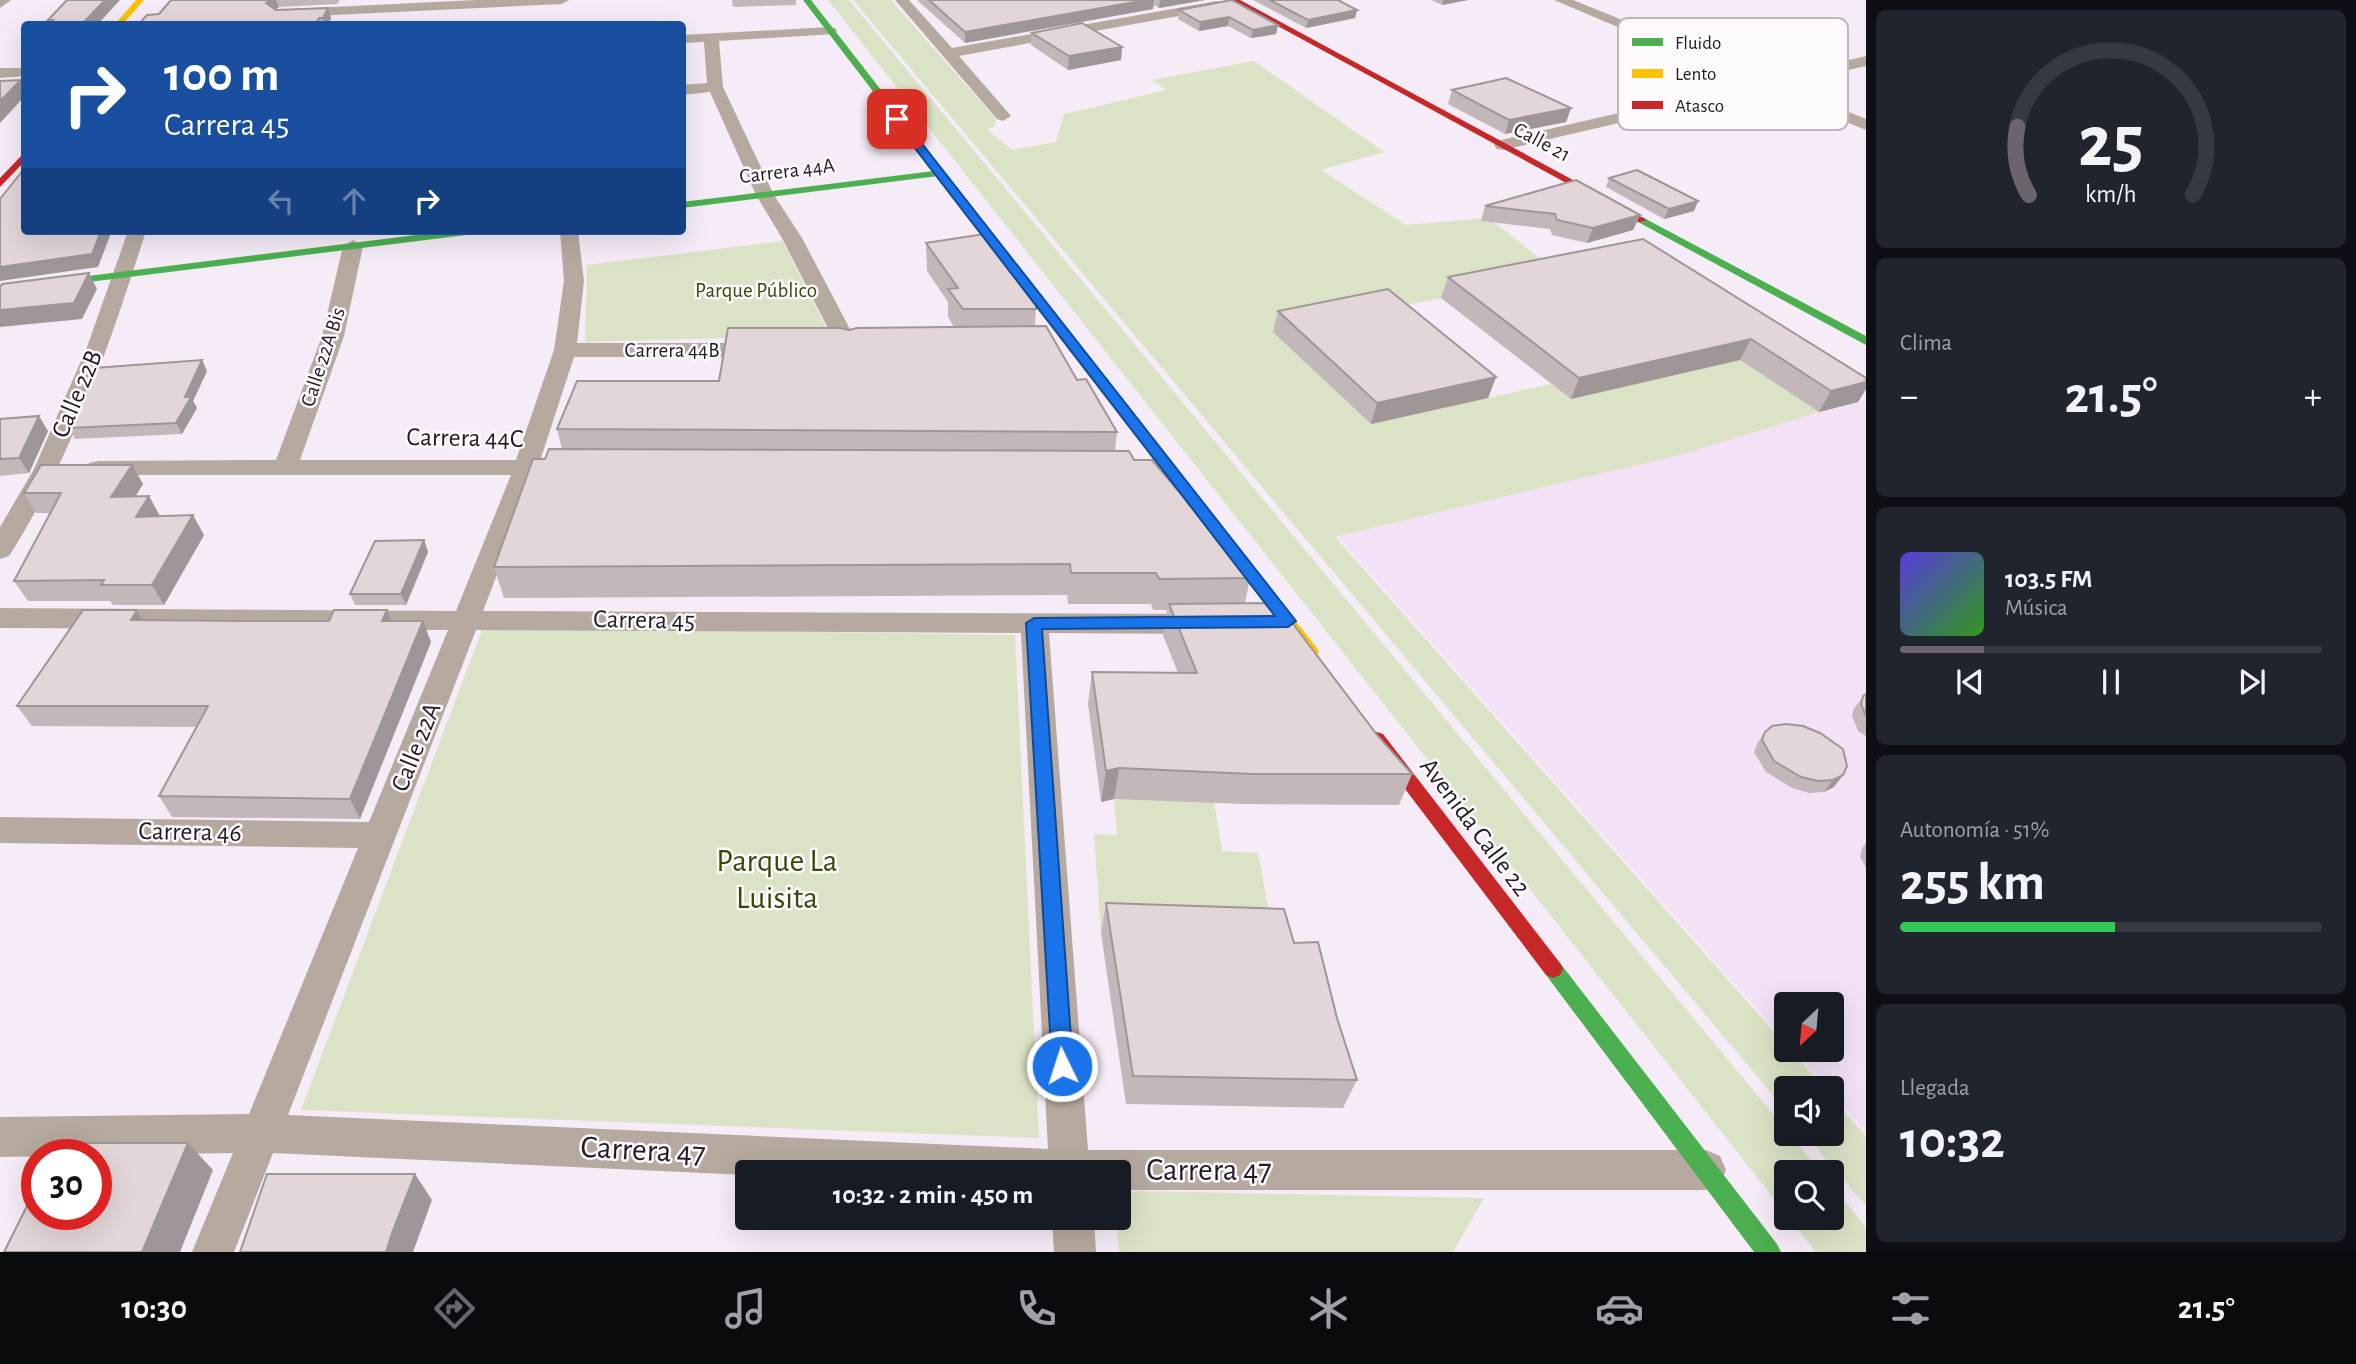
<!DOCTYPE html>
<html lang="es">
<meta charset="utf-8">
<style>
body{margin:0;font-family:"Alegreya Sans",sans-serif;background:#20242c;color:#f1f3f6;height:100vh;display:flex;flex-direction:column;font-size:26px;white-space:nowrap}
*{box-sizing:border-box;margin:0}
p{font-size:23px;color:#9ea1a6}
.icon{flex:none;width:38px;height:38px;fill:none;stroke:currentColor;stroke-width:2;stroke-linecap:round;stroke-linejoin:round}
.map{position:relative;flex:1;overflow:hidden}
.sheet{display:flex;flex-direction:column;gap:10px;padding:10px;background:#0d0f14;width:490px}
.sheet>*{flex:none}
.top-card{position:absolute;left:21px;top:21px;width:665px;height:214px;border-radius:7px;box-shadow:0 7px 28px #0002;background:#1a4fa0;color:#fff;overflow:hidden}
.needle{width:46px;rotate:206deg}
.fabs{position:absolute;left:1774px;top:992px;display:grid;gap:14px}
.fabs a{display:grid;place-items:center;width:70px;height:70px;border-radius:7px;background:#171b24;box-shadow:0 7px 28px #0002;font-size:35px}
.speed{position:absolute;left:21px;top:1139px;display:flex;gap:14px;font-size:35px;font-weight:700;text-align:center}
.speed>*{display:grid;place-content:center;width:91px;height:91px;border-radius:50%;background:#171b24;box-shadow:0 7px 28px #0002;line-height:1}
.speed .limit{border:10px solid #d22;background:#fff;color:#111}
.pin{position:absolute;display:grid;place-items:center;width:60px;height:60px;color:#fff;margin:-30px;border-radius:14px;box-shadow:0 4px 10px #0006}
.me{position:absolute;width:77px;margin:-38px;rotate:356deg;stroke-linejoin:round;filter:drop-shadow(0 0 5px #0008)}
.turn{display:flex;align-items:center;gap:24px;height:147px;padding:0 28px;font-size:32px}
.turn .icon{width:91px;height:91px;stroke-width:2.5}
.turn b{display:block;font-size:49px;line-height:60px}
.lanes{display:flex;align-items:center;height:66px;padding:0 28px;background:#0003;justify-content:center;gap:35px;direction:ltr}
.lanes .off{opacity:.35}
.big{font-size:52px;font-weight:700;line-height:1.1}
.sheet .card{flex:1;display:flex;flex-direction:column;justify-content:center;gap:10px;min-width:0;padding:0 24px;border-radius:10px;background:#20242c}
.sheet .dial{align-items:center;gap:0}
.dial svg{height:182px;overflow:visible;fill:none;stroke:#363941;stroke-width:7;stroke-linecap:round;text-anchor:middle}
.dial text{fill:#f1f3f6;stroke:none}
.song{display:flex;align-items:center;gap:21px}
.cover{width:84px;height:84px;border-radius:10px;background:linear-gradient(135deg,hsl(250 70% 55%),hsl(110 70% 35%))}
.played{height:7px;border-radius:4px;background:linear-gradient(90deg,#6c646d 20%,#363941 20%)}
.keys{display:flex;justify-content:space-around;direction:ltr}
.heat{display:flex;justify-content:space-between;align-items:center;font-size:38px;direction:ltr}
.charge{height:10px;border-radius:5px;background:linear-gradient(90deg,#34c759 51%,#363941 0)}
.trip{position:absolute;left:735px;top:1160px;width:396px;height:70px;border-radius:7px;background:#171b24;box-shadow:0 7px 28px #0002;font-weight:700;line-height:70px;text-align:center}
.menu{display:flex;height:112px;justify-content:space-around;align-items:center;background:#090b0e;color:#9ea1a6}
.menu .icon{width:49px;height:49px}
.menu .active{color:#6c646d}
.menu b{font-size:32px;color:#f1f3f6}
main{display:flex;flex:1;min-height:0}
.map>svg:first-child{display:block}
</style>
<main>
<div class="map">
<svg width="1866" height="1252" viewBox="0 0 1866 1252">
<rect width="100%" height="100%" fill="#f6ecf7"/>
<polygon fill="#f3e2f6" points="1866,400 1866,1132 1832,1094 1832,1088 1827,1088 1793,1050 1832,1050 1832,1004 1787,1004 1787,1043 1338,537 1684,454 1819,412"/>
<g fill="#dbe3c6">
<polygon points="828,0 849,0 1821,1172 1787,1172 1787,1215"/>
<polygon points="853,0 891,0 996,119 995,126 987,130 1012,150 1056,142 1064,114 1167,90 1152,80 1254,61 1384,152 1321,170 1406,225 1488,218 1560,274 1274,332 1371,424 1551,384 1571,399 1740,360 1819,412 1684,454 1335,537 1824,1088 1787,1088 1787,1112"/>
<polygon points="783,241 830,335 585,342 587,265"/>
<polygon points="483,627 1015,635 1039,1138 301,1110"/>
<polygon points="1114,799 1214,802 1222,851 1258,853 1274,939 1101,933 1094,834 1117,835"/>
<polygon points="1832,1098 1866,1136 1866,1206 1805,1134 1832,1134"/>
<polygon points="1832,1186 1866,1227 1866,1252 1816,1252 1789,1218 1832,1218"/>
<polygon points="1138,1191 1484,1198 1453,1252 1119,1252 1116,1218 1118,1218 1120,1195"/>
</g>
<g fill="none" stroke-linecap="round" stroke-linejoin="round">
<g fill="#b6aaa0" fill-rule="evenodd">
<polygon points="0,0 11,0 0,8"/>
<polygon points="476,0 569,0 562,4 292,17 285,13 292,9"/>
<polygon points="895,0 909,0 952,48 1217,1 1224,5 1217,9 959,56 1011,116 1003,121 997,119"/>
<polygon points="1554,0 1573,0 1768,79 1866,56 1866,66 1782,85 1866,119 1866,130 1765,89 1503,150 1497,149 1494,145 1497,141 1750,83"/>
<polygon points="830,27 835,28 837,31 835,34 719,41 723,87 774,195 802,238 861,350 858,355 842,355 839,350 782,238 756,195 710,92 682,95 682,85 707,83 704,42 682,43 682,35"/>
<polygon points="0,68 24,68 24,76 0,78"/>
<path d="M128,231H146C110,343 73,456 9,556L0,559V527L34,469L87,347Z"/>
<path d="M560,231H578L584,281L577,343H761L769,345L772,350L769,355L761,357H574L540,461L577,465L580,470L577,475L535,476L483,611L1201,614L1211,617L1215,624L1211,631L1201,634L1049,633L1088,1150H1706L1720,1156L1726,1170L1720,1184L1706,1190H1118V1172H747V1175L273,1153L234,1252H192L233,1153L0,1157V1117L249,1114L358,848L0,843V817L369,822L448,630L0,628V608L456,611L511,475H98L89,473L86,468L89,463L98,461L276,460L322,336L343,246L353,240L363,246L344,336L300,460H516L554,350L564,281ZM476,630L1021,633L1048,1149L288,1115Z"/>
<polygon points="1052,1218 1094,1218 1096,1252 1054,1252"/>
</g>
<g fill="#4caf50" fill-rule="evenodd">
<polygon points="803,0 811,0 1233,542 1235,545 1233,548 1223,548 938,176 682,208 682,202 934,171"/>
<polygon points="1642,217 1866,336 1866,345 1638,222 1637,220"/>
<polygon points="448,231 479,231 474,234 0,293 0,287"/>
<polygon points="1553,960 1560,963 1777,1244 1781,1252 1754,1252 1546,975 1543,969 1546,963"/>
</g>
<g fill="#ffc107" fill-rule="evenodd">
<polygon points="136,0 144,0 123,24 115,24"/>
<polygon points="1228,540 1233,542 1317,648 1319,652 1317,656 1305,656 1223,548 1221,545 1223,542"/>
</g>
<g fill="#c62828" fill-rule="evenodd">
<polygon points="1230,0 1240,0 1647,220 1638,222"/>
<polygon points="24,153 24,162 0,187 0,178"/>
<polygon points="1377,732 1383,734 1560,963 1563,969 1560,975 1553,978 1546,975 1371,744 1368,739 1371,734"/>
</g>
</g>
<g fill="#c2b8ba">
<polygon points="171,0 340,0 337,4 279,7 275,10 328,8 331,18 328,24 139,24 159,14"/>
<polygon points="732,0 796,0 796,5 733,7"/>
<polygon points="917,0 1205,0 1159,8 1154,5 1153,9 965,43"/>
<polygon points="1232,0 1278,25 1276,34 1251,38 1228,26 1199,31 1178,19 1179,10"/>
<polygon points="1253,0 1338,0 1357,10 1355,18 1306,28"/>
<polygon points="1431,0 1468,0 1442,5"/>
<polygon points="1032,33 1122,47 1121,60 1068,70 1031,45"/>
<polygon points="1452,90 1571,108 1566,122 1505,134 1448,104"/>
<polygon points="1609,178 1698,201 1694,211 1664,219 1606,187"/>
<polygon points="1485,206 1640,215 1633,230 1587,243 1552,235 1550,229 1481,221"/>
<polygon points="1643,239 1866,378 1866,389 1858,402 1819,412 1740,360 1571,399 1441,298 1448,277"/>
<polygon points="926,243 1036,305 1035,326 1117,432 1115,451 1134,460 1250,578 1245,603 1275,611 1378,736 1412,774 1399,805 1244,804 1114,799 1101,802 1088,704 1092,672 1178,673 1163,635 1167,610 1153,610 1151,604 1068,604 1067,595 504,598 494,567 545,459 562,449 557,429 719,381 849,330 954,327 948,317 948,302 927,271"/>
<polygon points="1278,311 1496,377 1488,398 1371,424 1273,332"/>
<polygon points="202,360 207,371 193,401 197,408 182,434 75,439 69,428"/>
<polygon points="0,419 48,431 29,473 0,476"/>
<polygon points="132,465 143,484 135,496 160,516 204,535 164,605 113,605 110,601 28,601 14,581 50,513 36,513 24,493"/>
<polygon points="424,540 428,552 406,605 355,605 350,594"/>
<polygon points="137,610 143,620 392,621 431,642 360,819 172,817 159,796 197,727 32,726 17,706"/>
<polygon points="1866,694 1866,736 1858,731 1852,716 1854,708"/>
<polygon points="1765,732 1843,749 1834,787 1824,792 1809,793 1792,788 1766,772 1754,752 1757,744"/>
<polygon points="1866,843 1866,868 1860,857 1862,848"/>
<polygon points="1106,903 1294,943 1337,1018 1357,1080 1343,1108 1126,1104 1101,933"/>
</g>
<g fill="#9e9697">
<polygon points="105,0 120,0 98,24 82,24"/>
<polygon points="271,0 276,0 279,7 270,13 266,3"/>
<polygon points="1146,0 1154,0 1153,9 965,43 965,32"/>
<polygon points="1160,0 1205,0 1159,8"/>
<polygon points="1443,0 1468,0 1442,5"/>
<polygon points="328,8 331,18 328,24 325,24 323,18"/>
<polygon points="1357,10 1355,18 1306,28 1308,20"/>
<polygon points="1229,17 1228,26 1199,31 1200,22"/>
<polygon points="1278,25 1276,34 1251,38 1253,30"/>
<polygon points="1122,47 1121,60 1068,70 1069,56"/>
<polygon points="21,80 24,86 24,97 0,123 0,101"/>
<polygon points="1571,108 1566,122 1505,134 1509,120"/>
<polygon points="1698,201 1694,211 1664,219 1669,209"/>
<polygon points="1640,215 1633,230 1587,243 1593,228"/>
<polygon points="101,231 108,231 110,236 98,267 0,281 0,267"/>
<polygon points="89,273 97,289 82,319 0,327 0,310"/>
<polygon points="1751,339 1740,360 1571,399 1579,378"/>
<polygon points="202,360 207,371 193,401 197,408 182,434 176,423 185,397"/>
<polygon points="1496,377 1488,398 1371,424 1377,403"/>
<polygon points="1866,382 1866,389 1858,402 1819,412 1831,391"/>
<polygon points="39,416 48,431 29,473 19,458"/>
<polygon points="132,465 143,484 123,517 111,497"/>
<polygon points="149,496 160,516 136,517"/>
<polygon points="193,515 204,535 164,605 152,585"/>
<polygon points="424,540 428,552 406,605 401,594"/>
<polygon points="137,610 149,631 131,620"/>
<polygon points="387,610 395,631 382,621"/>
<polygon points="423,621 431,642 360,819 350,799"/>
<polygon points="1119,768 1114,799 1101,802 1106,771"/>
<polygon points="1843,775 1834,787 1824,792 1833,780"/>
<polygon points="188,1143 213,1170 180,1252 142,1252"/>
<polygon points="415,1174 432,1200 413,1252 386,1252 392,1233"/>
</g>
<g fill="#e2d6d8" stroke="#9e9697" stroke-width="2">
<polygon points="67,0 105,0 82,24 48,24 53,20 48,20"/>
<polygon points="171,0 271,0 266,3 276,10 328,8 323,18 319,18 316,24 139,24 147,15 159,14"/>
<polygon points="929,0 1146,0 965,32"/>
<polygon points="1232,0 1278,25 1253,30 1229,17 1200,22 1179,10"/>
<polygon points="1270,0 1338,0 1357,10 1308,20"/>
<polygon points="1082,23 1122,47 1069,56 1032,33"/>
<polygon points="1506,78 1571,108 1509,120 1452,90"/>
<polygon points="21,80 0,101 0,81"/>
<polygon points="24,169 24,231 30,231 29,232 38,231 101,231 92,254 0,267 0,199"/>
<polygon points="1637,170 1698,201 1669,209 1609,178"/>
<polygon points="1576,180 1640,215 1593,228 1557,220 1555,214 1485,206"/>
<polygon points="984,234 1036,305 1036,309 963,309 948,289 958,288 926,243"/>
<polygon points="1643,239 1866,378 1866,382 1831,391 1751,339 1579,378 1448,277"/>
<polygon points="89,273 74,303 0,310 0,287 2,284"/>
<polygon points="1388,289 1496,377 1377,403 1278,311"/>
<polygon points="1046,326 1077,380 1086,379 1117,432 557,429 577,381 719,381 728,328 840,328 849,330 857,328"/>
<polygon points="202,360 185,397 191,397 176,423 69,428 94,368"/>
<polygon points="39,416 19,458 0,459 0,419"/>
<polygon points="549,449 1129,451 1134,460 1152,460 1199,515 1205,515 1250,578 1159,579 1156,573 1071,573 1070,564 494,567 533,459 545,459"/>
<polygon points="41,465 132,465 111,497 149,496 136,517 193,515 152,585 101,585 104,580 14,581 61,493 24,493"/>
<polygon points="424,540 401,594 350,594 375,541"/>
<polygon points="1268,603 1275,611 1284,612 1378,736 1412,774 1252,774 1119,768 1106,771 1092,672 1197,673 1169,604"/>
<polygon points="83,610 137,610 131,620 246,621 329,621 334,610 387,610 382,621 423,621 350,799 159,796 208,706 17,706"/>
<polygon points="1866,694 1866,716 1861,704 1863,696"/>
<polygon points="1786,724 1803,726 1820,733 1843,749 1847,766 1843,775 1833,780 1818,781 1801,777 1774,761 1762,740 1765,732 1772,726"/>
<polygon points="1106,903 1284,909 1294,943 1318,942 1337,1018 1357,1080 1133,1076"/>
<polygon points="58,1143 188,1143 142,1252 4,1252 37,1186 37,1214 96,1214 96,1155 52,1155"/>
<polygon points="267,1174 415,1174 392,1233 386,1252 240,1252"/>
</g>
<polygon fill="#1a73e8" stroke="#114b97" stroke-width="2" points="894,117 901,117 1296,621 1288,627 1042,629 1073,1066 1070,1074 1062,1077 1055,1074 1052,1066 1026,623 1034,618 1275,616 894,121"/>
<g text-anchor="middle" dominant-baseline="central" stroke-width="5" stroke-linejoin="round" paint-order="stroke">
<g font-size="21" fill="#211b23" stroke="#fefafe">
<text transform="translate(1542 142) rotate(28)">Calle 21</text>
<text transform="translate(787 171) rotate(-7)">Carrera 44A</text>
<text x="672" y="350">Carrera 44B</text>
<text transform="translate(323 357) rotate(-72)">Calle 22A Bis</text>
</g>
<g font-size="21" fill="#384904" stroke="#fefafe">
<text x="756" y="290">Parque Público</text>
</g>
<g font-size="26" fill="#211b23" stroke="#fefafe">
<text transform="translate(77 394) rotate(-67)">Calle 22B</text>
<text transform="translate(465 438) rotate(1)">Carrera 44C</text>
<text transform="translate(644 620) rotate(1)">Carrera 45</text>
<text transform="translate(416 747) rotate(-68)">Calle 22A</text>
<text transform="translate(1475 827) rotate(53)">Avenida Calle 22</text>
<text transform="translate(190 832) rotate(1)">Carrera 46</text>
</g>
<g font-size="32" fill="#384904" stroke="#fefafe">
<text x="777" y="861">Parque La<tspan x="777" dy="37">Luisita</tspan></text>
</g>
<g font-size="32" fill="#211b23" stroke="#fefafe">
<text transform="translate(643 1150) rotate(3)">Carrera 47</text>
<text x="1209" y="1170">Carrera 47</text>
</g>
</g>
<rect x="1618" y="18" width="230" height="112" rx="10" fill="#fefafe" stroke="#bcb7bc" stroke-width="2"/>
<rect x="1632" y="38" width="31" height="8" fill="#4caf50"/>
<rect x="1632" y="69" width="31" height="9" fill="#ffc107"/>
<rect x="1632" y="101" width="31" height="8" fill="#c62828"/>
<g font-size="19" fill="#211b23">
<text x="1675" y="49">Fluido</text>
<text x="1675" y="80">Lento</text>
<text x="1675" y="112">Atasco</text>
</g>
</svg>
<div class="fabs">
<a><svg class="needle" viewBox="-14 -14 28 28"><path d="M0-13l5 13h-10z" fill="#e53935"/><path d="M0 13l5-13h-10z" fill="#9ea1a6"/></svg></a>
<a><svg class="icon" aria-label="sound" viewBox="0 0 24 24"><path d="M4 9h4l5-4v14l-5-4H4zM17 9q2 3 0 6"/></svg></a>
<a><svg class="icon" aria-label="search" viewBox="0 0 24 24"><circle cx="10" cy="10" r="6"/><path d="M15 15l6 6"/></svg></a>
</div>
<div class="speed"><div class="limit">30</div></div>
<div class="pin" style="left:897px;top:119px;background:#d93025"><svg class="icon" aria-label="arrive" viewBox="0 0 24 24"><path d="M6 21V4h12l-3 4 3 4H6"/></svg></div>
<svg class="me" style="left:1062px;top:1066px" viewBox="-20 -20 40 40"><circle r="17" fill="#1a73e8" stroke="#fff" stroke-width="3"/><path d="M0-11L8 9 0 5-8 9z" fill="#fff"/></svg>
<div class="trip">10:32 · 2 min · 450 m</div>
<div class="top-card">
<div class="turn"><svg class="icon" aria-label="right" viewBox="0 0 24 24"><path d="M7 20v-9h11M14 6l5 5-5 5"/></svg><div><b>100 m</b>Carrera 45</div></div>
<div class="lanes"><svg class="icon off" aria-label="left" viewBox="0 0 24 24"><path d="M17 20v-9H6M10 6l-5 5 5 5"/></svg><svg class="icon off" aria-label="ahead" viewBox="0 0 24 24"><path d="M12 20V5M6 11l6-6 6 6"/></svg><svg class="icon" aria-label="right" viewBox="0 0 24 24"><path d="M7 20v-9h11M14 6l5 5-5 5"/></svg></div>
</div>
</div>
<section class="sheet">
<div class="card dial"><svg viewBox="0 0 100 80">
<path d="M14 69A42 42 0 1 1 86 69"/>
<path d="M14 69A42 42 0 0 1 9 39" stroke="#6c646d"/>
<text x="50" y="56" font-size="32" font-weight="700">25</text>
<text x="50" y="72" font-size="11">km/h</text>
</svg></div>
<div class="card"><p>Clima</p>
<div class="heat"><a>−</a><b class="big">21.5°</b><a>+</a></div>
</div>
<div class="card">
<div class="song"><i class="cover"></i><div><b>103.5 FM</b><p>Música</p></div></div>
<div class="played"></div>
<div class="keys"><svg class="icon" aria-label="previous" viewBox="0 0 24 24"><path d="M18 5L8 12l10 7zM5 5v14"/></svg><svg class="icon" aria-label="pause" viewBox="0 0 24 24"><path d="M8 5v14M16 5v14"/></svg><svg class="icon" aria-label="next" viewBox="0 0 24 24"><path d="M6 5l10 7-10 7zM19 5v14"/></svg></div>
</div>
<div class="card"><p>Autonomía · 51%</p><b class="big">255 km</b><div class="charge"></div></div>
<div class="card"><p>Llegada</p><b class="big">10:32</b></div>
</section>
</main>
<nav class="menu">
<b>10:30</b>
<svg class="icon active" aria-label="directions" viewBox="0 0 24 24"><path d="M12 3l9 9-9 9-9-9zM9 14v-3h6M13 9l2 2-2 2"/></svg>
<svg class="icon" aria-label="music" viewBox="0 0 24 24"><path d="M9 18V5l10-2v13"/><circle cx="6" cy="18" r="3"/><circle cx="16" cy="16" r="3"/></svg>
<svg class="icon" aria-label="phone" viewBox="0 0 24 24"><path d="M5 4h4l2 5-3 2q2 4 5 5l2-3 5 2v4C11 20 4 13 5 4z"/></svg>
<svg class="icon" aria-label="climate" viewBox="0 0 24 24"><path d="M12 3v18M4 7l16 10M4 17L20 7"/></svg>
<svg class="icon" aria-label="car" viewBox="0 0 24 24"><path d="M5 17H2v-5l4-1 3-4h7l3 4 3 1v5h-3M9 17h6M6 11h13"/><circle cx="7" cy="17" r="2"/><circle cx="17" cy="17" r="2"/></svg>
<svg class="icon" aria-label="filters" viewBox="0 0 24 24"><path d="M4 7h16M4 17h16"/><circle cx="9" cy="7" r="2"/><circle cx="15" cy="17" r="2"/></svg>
<b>21.5°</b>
</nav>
